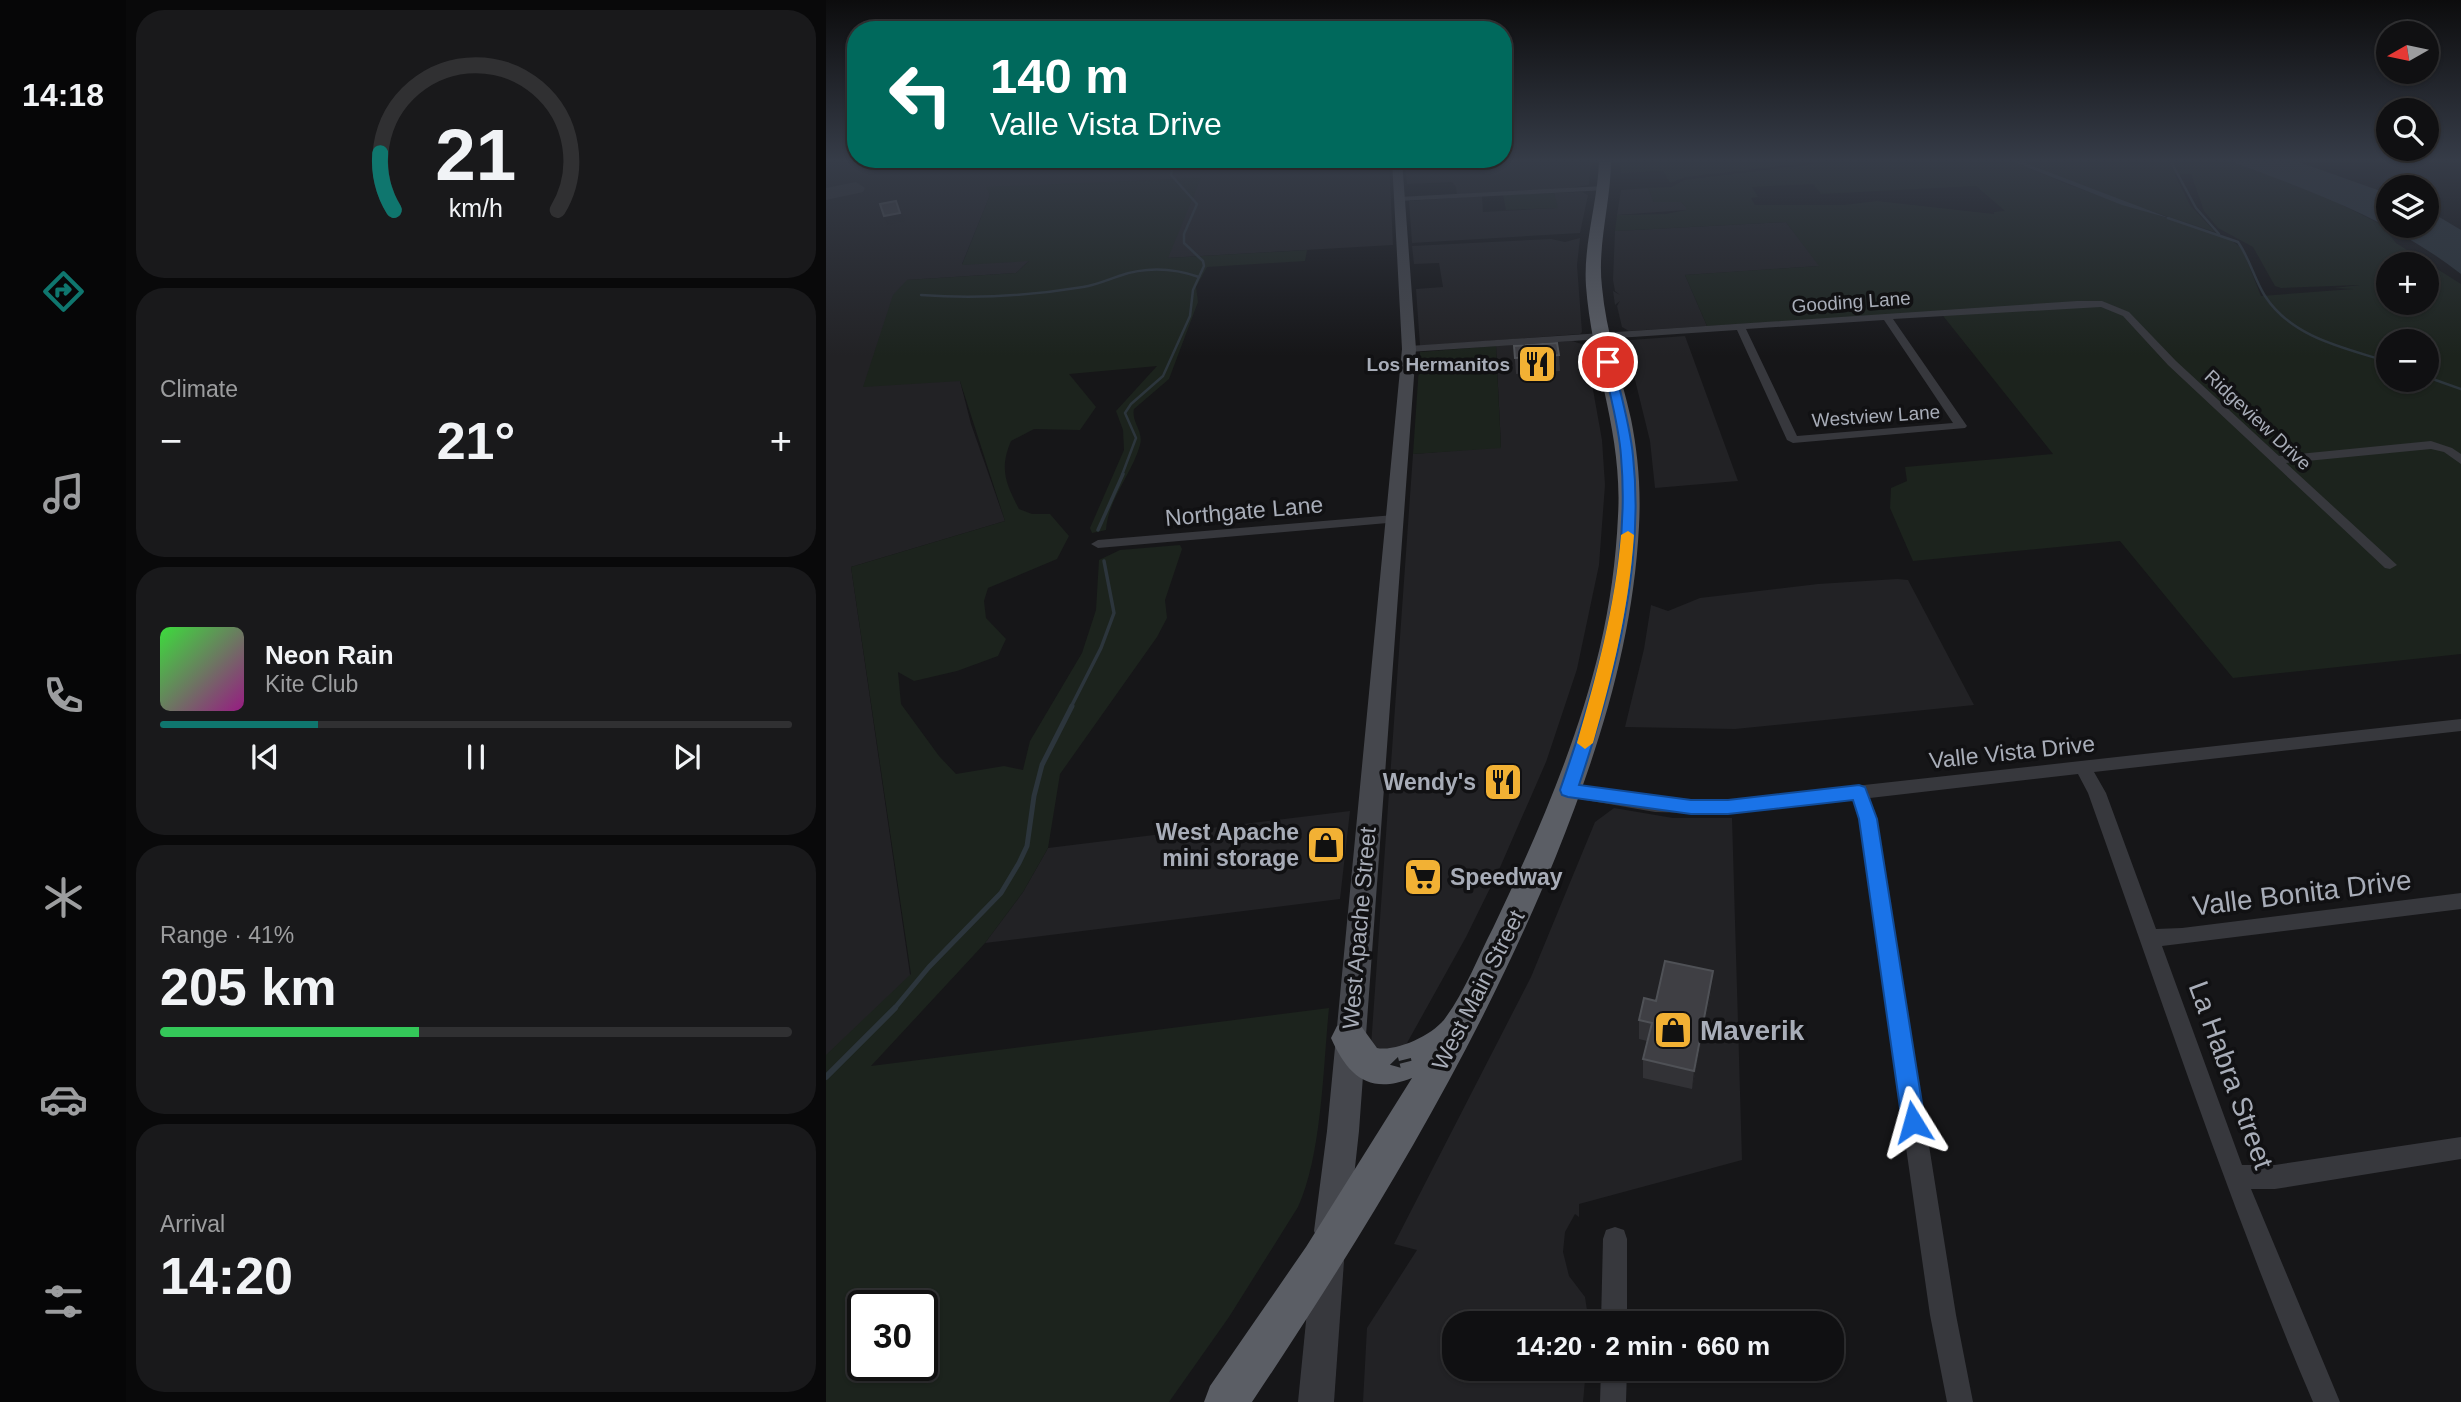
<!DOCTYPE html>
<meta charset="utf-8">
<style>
body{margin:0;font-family:Helvetica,sans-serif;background:#19191b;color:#f1f3f6;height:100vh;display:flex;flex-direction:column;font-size:26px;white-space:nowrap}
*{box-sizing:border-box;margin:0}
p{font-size:23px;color:#9c9d9f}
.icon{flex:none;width:38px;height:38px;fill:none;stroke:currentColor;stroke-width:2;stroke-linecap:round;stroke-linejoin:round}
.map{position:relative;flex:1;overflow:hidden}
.side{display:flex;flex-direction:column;gap:10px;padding:10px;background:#09090a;width:700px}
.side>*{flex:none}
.banner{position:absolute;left:21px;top:21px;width:665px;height:147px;border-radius:28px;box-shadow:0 2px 5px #0004,0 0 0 2px #303032;background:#00695c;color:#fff;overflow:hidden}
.needle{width:46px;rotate:261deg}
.controls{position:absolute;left:1550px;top:21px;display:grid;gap:14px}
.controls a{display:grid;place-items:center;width:63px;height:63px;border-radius:50%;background:#101012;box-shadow:0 2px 5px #0004,0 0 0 2px #303032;font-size:35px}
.speed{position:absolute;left:21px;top:1290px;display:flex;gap:14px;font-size:35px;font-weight:700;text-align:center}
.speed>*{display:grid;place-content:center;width:91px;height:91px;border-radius:50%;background:#101012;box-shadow:0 2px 5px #0004,0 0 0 2px #303032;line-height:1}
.speed .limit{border:4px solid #111;border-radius:10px;background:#fff;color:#111}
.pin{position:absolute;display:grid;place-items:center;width:60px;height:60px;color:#fff;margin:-30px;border:4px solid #fff;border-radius:50%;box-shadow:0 2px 7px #0007}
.me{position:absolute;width:77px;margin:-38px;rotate:352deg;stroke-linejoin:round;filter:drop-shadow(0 0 5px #0008)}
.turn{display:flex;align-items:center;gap:24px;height:147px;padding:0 28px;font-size:32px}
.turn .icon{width:91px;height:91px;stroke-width:2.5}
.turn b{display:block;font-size:49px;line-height:60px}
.big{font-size:52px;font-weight:700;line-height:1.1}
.side .widget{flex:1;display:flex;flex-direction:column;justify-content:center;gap:10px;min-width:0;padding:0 24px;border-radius:28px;background:#19191b}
.side .dial{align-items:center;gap:0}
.dial svg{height:182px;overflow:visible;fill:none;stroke:#303032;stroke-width:7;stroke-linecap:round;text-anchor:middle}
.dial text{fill:#f1f3f6;stroke:none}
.song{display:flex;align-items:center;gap:21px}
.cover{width:84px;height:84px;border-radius:10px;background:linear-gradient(135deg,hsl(120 70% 55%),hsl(310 70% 35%))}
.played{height:7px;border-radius:4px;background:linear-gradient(90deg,#0f766e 25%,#303032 25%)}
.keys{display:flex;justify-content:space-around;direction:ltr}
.heat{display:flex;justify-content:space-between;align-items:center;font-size:38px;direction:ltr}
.charge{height:10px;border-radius:5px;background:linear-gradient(90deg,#34c759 41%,#303032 0)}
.trip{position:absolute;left:616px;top:1311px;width:402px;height:70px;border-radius:28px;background:#101012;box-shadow:0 2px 5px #0004,0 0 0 2px #303032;font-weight:700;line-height:70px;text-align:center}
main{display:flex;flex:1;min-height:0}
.tab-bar{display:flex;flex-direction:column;width:126px;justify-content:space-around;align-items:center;background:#060607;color:#9c9d9f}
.tab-bar .icon{width:49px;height:49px}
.tab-bar .current{color:#0f766e}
.tab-bar b{font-size:32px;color:#f1f3f6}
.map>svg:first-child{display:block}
</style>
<main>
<nav class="tab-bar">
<b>14:18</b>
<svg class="icon current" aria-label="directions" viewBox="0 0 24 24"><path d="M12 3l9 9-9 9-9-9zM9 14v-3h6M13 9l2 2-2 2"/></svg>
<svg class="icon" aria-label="music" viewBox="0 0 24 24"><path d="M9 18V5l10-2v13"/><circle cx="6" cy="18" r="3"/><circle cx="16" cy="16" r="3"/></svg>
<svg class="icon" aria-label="phone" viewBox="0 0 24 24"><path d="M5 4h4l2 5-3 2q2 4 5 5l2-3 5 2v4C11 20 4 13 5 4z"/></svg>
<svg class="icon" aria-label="climate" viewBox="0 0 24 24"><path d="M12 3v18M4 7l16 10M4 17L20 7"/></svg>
<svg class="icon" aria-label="car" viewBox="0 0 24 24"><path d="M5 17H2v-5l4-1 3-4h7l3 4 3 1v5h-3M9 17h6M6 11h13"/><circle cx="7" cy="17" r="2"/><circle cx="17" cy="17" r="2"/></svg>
<svg class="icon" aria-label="filters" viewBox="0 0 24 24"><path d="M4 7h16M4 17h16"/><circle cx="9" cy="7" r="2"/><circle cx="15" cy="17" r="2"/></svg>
</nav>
<section class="side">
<div class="widget dial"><svg viewBox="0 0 100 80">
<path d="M14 69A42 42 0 1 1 86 69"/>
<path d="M14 69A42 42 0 0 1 8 44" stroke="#0f766e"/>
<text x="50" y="56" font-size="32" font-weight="700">21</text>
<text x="50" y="72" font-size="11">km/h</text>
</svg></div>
<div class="widget"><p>Climate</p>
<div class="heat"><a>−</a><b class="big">21°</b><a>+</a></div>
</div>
<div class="widget">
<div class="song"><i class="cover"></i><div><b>Neon Rain</b><p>Kite Club</p></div></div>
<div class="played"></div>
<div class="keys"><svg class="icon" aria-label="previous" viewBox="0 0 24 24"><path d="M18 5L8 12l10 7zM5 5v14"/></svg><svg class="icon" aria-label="pause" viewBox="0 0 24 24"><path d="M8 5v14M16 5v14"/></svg><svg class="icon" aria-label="next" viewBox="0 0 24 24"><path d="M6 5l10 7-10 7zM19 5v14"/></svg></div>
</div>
<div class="widget"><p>Range · 41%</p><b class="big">205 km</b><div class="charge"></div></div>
<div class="widget"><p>Arrival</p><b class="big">14:20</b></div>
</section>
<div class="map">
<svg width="1635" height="1402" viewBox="0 0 1635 1402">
<rect width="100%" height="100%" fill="#161618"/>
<g fill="#222225">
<polygon points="0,160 563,160 567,245 341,258 374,178 161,188 164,195 136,264 204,260 190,273 81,280 134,381 145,424 179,521 25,567 90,1016 0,1058"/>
<polygon points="726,160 765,160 763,185 736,189 631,195 630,187 626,182 581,184 579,167"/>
<polygon points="822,188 828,202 855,202 860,207 860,210 791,215 795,190"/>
<polygon points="756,192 762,195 754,233 586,243 583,201 656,196 657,212 731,208 728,193"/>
<polygon points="960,222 994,266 859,275 881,326 803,331 796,327 791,306 794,301 789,305 787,291 794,295 789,291 787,280 789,231"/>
<polygon points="754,238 751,265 756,332 754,334 594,346 590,289 617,287 613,263 588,264 586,246 725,239 739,242"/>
<polygon points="859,336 912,481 829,488 824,441 800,343 805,340"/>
<polygon points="746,341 759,345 776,440 779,485 773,565 751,669 720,762 672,872 640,937 581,1043 569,1053 545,1046 587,454 675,447 670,346"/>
<polygon points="1071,579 1082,580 1148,705 909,729 799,727 818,649 825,605 842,611 874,598 992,584"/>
<polygon points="788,808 847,818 906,818 916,1160 753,1204 753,1217 749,1214 739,1232 737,1252 743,1276 759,1297 763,1323 628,1323 628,1368 760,1369 757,1402 537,1402 541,1328 591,1250 568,1244 705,977 769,822"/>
<polygon points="524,811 514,899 159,943 197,892 222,848"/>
</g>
<g fill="#1c231d" fill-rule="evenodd">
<polygon points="794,160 1007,160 860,177 844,183 837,171 795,173"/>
<path d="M1020,160L1075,164L1054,160H1183L1243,185L1403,239L1416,248L1435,296L1527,289L1507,288L1534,285L1455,288L1449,286L1427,247L1392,228L1378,211L1365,174L1349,175L1364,205L1389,232L1291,200L1191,160H1401L1490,192L1556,225L1570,243L1635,284V654L1407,678L1294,541L1087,561L1064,508L1065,488L1081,481L1079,467L1227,454L1114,312L881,326L859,275L993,266L960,222L789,231L791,215L840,214L860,210V207L855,202H828L822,188L846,187L858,180ZM987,184L995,194L1150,186L1179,211L1168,212V214L1051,201L1018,205H929L925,198L932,197L926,187ZM1563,264H1601V303H1563ZM1563,341H1601V380H1563Z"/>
<path d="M375,178L342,258L481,250L479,261L381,267L370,287L372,302L343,379L308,409C305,422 318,431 314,445C306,474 282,499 280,530L266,533L264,528L298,450L297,430L290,411L331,366L243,374L270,407L254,430L208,429L185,441C173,469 180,484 193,509L206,514H224L243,536L231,559L162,588L158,601L160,618L180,639L172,656L131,671L88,681L72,672L75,704L113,756L130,774L178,766L197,770L204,741L256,653L270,610L273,560L294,550L354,545L356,549L339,600L341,618L331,637L234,774L222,848L197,892L159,943L45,1066L503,1008C497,1068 496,1154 472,1207L403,1317L343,1402H0V1055L85,974L25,567L179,521L134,381L37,387L67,295L81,280L190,273L203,261L136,265L164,195L160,187ZM37,1306H96V1365H37Z"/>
<polygon points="728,193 732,208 680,210 677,195"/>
<polygon points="670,346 675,448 587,454 594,352"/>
</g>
<g fill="#2c353c">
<polygon points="1183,160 1191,160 1346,219 1296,205"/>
<path d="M1401,160H1467L1563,194V226H1601V210L1605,212L1635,230V274C1566,220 1483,190 1401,160Z"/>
</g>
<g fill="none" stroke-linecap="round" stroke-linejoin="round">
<g stroke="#2c353c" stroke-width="2.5">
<polyline points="1344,160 1370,208 1393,234"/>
<path d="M1342,218L1412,242C1424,259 1428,279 1439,296C1466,338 1519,348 1563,362"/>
<path d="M95,295C149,299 203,296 257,287C270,285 281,280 293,276C319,267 347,268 373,277"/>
<polyline points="1601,377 1635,389"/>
<polyline points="296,475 310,438 299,413 305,404 337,376 364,316 367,290 378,266 377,261 358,243 358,234 371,204 345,175 348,160"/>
</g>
<g stroke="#2c353c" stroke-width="3.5">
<polyline points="272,530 297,474"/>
<polyline points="245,707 275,648 288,613 278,561"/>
</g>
<polyline stroke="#2c353c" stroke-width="5" points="68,1009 103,967 175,893 193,863 201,846 208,796 216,765 246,706"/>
<polyline stroke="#2c353c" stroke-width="6" points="0,1077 69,1008"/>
<polygon fill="#303135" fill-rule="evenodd" points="30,182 39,188 37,192 0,200 0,188"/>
<g fill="#37383d" fill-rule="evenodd">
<polygon points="778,186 781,190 573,201 569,199 573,197"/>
<path d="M1251,301H1276L1303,312L1350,361L1453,456L1605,441L1626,448L1635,454V464L1618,452L1605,449L1460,463L1571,565L1564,569L1559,568L1342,365L1297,316L1275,307L1067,319L1141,426L1139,428L967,443L961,440L911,330L583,352L578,349L583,346ZM1058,320L1127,423L971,436L920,329Z"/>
<polygon points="568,515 573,516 573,522 272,548 265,544 272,540"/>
<path d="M1635,719V731L1268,772L1280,793L1330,929L1356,928L1635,893V909L1336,946L1416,1165H1449L1635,1137V1159L1449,1189H1425L1514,1402H1487C1402,1203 1335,997 1262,793L1252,774L1044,798L1051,819L1130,1315L1147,1402H1121L1104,1315L1033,819L1027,800L902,814L829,812L742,797L736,795L733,790L736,785L742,783L829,798L902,800Z"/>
<polygon points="789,1227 798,1230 801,1239 801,1323 775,1323 777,1239 780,1230"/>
<polygon points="775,1368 801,1368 800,1402 774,1402"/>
</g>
<polygon fill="#37383d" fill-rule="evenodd" points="502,1245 514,1249 518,1261 508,1402 472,1402 486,1261 490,1249"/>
<polygon fill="#45474d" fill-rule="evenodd" points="566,160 576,160 590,349 533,1131 522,1231 517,1243 505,1248 493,1243 488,1231 501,1131 576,349"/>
<path fill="#5b5e65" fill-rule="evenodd" d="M773,160H785C785,202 771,245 776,287C780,332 795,375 805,419C812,454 815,489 813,526C807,642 773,749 730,856C651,1050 542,1228 426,1402H378L384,1386L480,1247L586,1078C543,1095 522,1076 505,1038L511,1026L523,1021L535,1026L551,1048C571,1052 609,1034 620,1017C639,991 652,957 667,928C710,838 751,744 774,647C784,604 790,560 792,516C797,432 766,366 760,286C757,244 772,202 773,160Z"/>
</g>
<g fill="#323236">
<polygon points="688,346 733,355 734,371 690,374"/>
<polygon points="885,992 866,1089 817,1078 817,1059 821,1041 813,1039 813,1020 830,1001"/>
</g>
<g fill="#212124">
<polygon points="70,201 79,221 62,225 58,216"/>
<polygon points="887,971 885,992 866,1089 868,1071"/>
</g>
<g fill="#3f3f44" stroke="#4f5156" stroke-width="2">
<polygon points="70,201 74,213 58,216 54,204"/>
<polygon points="731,343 733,355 689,358 688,346"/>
<polygon points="839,961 887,971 868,1071 817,1059 826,1023 813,1020 818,998 830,1001"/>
</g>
<defs><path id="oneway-solid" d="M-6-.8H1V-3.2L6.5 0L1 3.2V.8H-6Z" transform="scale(1.75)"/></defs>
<use fill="#18191b" href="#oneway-solid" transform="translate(575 1062) rotate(166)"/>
<linearGradient id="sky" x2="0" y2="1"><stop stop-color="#0c0c0d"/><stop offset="0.45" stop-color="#363c48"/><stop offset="1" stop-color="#363c48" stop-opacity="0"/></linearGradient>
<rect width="1635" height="356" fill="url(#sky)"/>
<path fill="#1a73e8" stroke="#114b97" stroke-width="2" d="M782,358L787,362C794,392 804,424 807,456C819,567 788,680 753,785L865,800H902L1033,785L1039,787L1051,819L1099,1122L1095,1130L1087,1133L1079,1130L1076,1122L1033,819L1027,800L902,814H865L742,797L736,795L734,790C771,684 805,570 795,456C793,425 783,392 777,362Z"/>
<path fill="#f59e0b" d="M802,531L808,535C803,607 787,674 767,743L759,749L751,743C771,674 789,607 795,535Z"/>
<defs>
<symbol id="restaurant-square" viewBox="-11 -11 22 22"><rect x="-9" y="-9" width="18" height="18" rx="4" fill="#f2b134" stroke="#111113"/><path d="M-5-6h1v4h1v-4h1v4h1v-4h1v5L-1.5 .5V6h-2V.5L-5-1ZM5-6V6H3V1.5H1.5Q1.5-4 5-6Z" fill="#111"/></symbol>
<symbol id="shop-square" viewBox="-11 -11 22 22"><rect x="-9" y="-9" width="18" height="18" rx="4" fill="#f2b134" stroke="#111113"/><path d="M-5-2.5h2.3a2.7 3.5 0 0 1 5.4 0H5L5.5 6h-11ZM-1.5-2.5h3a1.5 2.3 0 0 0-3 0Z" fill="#111"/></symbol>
<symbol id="supermarket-square" viewBox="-11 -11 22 22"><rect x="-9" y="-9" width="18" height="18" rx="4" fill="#f2b134" stroke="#111113"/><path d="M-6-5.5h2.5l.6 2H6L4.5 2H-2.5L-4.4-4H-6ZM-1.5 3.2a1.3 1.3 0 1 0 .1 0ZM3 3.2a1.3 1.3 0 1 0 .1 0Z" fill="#111"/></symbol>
</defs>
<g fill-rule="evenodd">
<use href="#restaurant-square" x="689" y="342" width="44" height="44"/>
<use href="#restaurant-square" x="655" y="760" width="44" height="44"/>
<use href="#shop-square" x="478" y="823" width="44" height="44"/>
<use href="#supermarket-square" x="575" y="855" width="44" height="44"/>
<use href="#shop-square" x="825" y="1008" width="44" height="44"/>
</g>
<g text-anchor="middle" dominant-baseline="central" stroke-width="7" stroke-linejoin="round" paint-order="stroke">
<g font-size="19" fill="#a8adb8" stroke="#111113">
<text transform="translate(1025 302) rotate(-4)">Gooding Lane</text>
<text transform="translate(1050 416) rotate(-4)">Westview Lane</text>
<text transform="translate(1432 420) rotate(43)">Ridgeview Drive</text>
</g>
<g font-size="19" font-weight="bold" fill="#a8adb8" stroke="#111113" text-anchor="end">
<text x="684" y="364">Los Hermanitos</text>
</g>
<g font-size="23" fill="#a8adb8" stroke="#111113">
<text transform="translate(418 511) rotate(-5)">Northgate Lane</text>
<text transform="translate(1186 752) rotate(-6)">Valle Vista Drive</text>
<text transform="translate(533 928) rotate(-85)">West Apache Street</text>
<text transform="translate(652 990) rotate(-63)">West Main Street</text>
</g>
<g font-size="23" font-weight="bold" fill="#a8adb8" stroke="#111113" text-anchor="end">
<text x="650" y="782">Wendy's</text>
<text x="473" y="832">West Apache<tspan x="473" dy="26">mini storage</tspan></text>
<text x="624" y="877" text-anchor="start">Speedway</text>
</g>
<g font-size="28" fill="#a8adb8" stroke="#111113">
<text transform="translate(1476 893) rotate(-7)">Valle Bonita Drive</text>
<text transform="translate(1405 1075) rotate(70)">La Habra Street</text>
</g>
<g font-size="28" font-weight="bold" fill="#a8adb8" stroke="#111113" text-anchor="start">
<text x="874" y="1030">Maverik</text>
</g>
</g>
</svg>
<div class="controls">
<a><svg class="needle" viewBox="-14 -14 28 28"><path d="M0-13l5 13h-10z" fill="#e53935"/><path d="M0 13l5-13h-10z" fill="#9c9d9f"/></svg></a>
<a><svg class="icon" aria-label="search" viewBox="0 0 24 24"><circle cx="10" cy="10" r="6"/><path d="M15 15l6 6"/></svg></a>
<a><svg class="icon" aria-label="layers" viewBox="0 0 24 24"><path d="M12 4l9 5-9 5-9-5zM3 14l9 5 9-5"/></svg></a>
<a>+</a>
<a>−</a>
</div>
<div class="speed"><div class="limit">30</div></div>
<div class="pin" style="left:782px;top:362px;background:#d93025"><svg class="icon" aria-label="arrive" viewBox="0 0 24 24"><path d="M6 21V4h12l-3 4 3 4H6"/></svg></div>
<svg class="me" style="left:1087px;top:1122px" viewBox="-20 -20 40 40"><path d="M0-17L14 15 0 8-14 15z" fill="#1a73e8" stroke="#fff" stroke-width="4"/></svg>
<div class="trip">14:20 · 2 min · 660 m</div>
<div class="banner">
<div class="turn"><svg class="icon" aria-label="left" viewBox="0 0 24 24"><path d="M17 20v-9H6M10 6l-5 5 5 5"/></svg><div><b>140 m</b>Valle Vista Drive</div></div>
</div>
</div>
</main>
